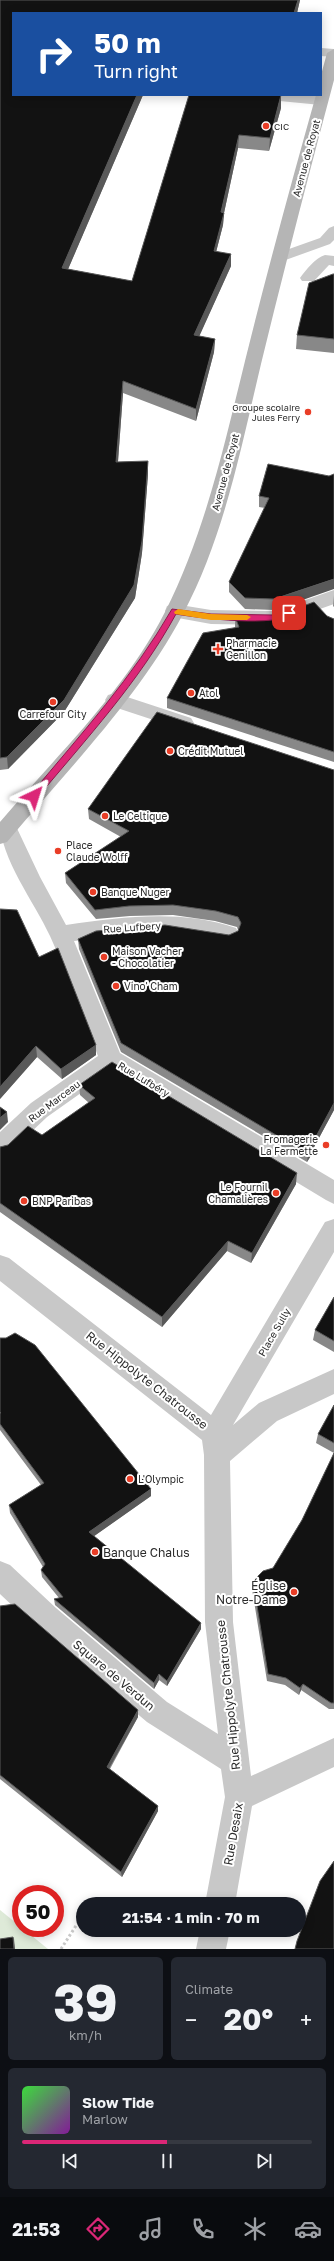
<!DOCTYPE html>
<meta charset="utf-8">
<style>
body{margin:0;font-family:"Golos Text",sans-serif;background:#242831;color:#f1f3f6;height:100vh;display:flex;flex-direction:column;font-size:15px;white-space:nowrap}
*{box-sizing:border-box;margin:0}
p{font-size:13px;color:#9ea1a6}
.icon{flex:none;width:22px;height:22px;fill:none;stroke:currentColor;stroke-width:2;stroke-linecap:round;stroke-linejoin:round}
.map{position:relative;height:1949px;overflow:hidden}
.drawer{display:flex;flex-direction:column;gap:8px;padding:8px;background:#0d0f14;flex:1}
.drawer>*{flex:none}
.top-card{position:absolute;left:12px;top:12px;width:310px;height:84px;border-radius:0px;box-shadow:0 2px 10px #0003;background:#1a4fa0;color:#fff;overflow:hidden}
.speed{position:absolute;left:12px;top:1885px;display:flex;gap:8px;font-size:20px;font-weight:700;text-align:center}
.speed>*{display:grid;place-content:center;width:52px;height:52px;border-radius:50%;background:#171b24;box-shadow:0 2px 10px #0003;line-height:1}
.speed .limit{border:6px solid #d22;background:#fff;color:#111}
.pin{position:absolute;display:grid;place-items:center;width:34px;height:34px;color:#fff;margin:-17px;border-radius:8px;box-shadow:0 2px 6px #0006}
.me{position:absolute;width:44px;margin:-22px;rotate:41deg;stroke-linejoin:round;filter:drop-shadow(0 0 3px #0008)}
.turn{display:flex;align-items:center;gap:14px;height:84px;padding:0 16px;font-size:18px}
.turn .icon{width:52px;height:52px;stroke-width:2.5}
.turn b{display:block;font-size:28px;line-height:34px}
.big{font-size:30px;font-weight:700;line-height:1.1}
.drawer .tile{flex:1;display:flex;flex-direction:column;justify-content:center;gap:6px;min-width:0;padding:0 14px;border-radius:6px;background:#242831}
.drawer .dial{align-items:center;gap:0}
.dial b{font-size:52px;line-height:1}
.song{display:flex;align-items:center;gap:12px}
.cover{width:48px;height:48px;border-radius:6px;background:linear-gradient(135deg,hsl(120 70% 55%),hsl(290 70% 35%))}
.played{height:4px;border-radius:2px;background:linear-gradient(90deg,#db2777 50%,#363941 50%)}
.keys{display:flex;justify-content:space-around;direction:ltr}
.heat{display:flex;justify-content:space-between;align-items:center;font-size:22px;direction:ltr}
.drawer .tiles{flex:1;display:grid;gap:8px;grid-template-columns:1fr 1fr}
.tile:last-child{grid-column:span 2}
.trip{position:absolute;left:76px;top:1897px;width:230px;height:40px;border-radius:20px;background:#171b24;box-shadow:0 2px 10px #0003;font-weight:700;line-height:40px;text-align:center}
.tab-bar{display:flex;height:64px;justify-content:space-around;align-items:center;background:#090b0e;color:#9ea1a6}
.tab-bar .icon{width:28px;height:28px}
.tab-bar .selected{color:#db2777}
.tab-bar b{font-size:18px;color:#f1f3f6}
.map>svg:first-child{display:block}
</style>
<div class="map">
<svg width="334" height="1949" viewBox="0 0 334 1949">
<rect width="100%" height="100%" fill="#fff"/>
<polygon fill="#deead8" points="0,1910 48,1949 0,1949"/>
<g fill="none" stroke-linecap="round" stroke-linejoin="round">
<polyline stroke="#c8c8c8" stroke-width="3" stroke-dasharray="2.5 2.5" stroke-linecap="butt" points="61,1949 81,1918"/>
<g fill="#c8c8c8" fill-rule="evenodd">
<polygon points="321,48 334,49 334,57 321,56"/>
<path d="M252,95C265,95 321,91 328,101L321,105L259,99Z"/>
<polygon points="334,226 334,240 330,244 280,262 275,260 272,257 275,254 320,238 329,228"/>
</g>
<g fill="#c8c8c8" fill-rule="evenodd">
<path d="M325,255L334,256V266L329,265L314,281H302L300,278C306,270 315,258 325,255Z"/>
<polygon points="334,590 334,604 275,625 211,624 167,616 165,611 167,606 174,604 211,610 274,611"/>
<polygon points="115,693 191,718 194,723 191,728 184,730 108,705 105,700 108,695"/>
<path d="M7,820L14,822L40,877L66,925C122,917 181,909 236,928L239,934L236,940L228,943L165,933L74,941L120,1053L334,1180V1204L326,1200L112,1071L47,1117L8,1154L0,1157V1132L31,1103L98,1056C82,1016 68,975 50,936C35,903 0,858 0,822Z"/>
<polygon points="334,1219 334,1252 233,1425 259,1403 334,1369 334,1394 277,1421 230,1461 233,1622 251,1776 334,1738 334,1767 252,1806 235,1904 205,1904 225,1797 221,1769 147,1722 36,1628 0,1594 0,1561 10,1565 56,1608 167,1702 218,1734 205,1622 204,1455 202,1440 0,1281 0,1255 9,1258 211,1415 325,1222"/>
<polygon points="200,1930 230,1930 226,1949 196,1949"/>
</g>
<path fill="#b5b5b5" fill-rule="evenodd" d="M334,49V80C309,174 284,269 261,364C241,448 224,537 183,614C138,699 69,768 7,842L0,844V822C57,755 125,691 165,612C205,533 224,446 245,361C267,272 291,184 316,95H321V75L327,53Z"/>
</g>
<g fill="#888">
<polygon points="0,0 300,0 297,13 13,13 13,95 143,95 68,269 132,281 189,95 281,108 269,151 238,148 224,213 223,225 216,252 231,254 231,266 199,336 215,339 214,352 196,421 123,393 118,462 148,474 142,553 135,598 64,712 8,769 0,770"/>
<polygon points="334,274 334,353 296,349 297,335"/>
<polygon points="329,476 274,610 245,609 229,592 229,582 265,508 259,507 259,496"/>
<polygon points="334,595 334,607 333,606"/>
<polygon points="327,616 334,619 334,762 167,708 167,698 235,628 235,617"/>
<polygon points="334,770 334,1110 313,1149 312,1154 307,1162 121,1052 79,949 78,939 229,935 238,931 238,930 237,927 215,921 173,915 130,916 96,919 66,883 65,873 121,837 89,819 88,809"/>
<polygon points="39,957 96,1045 96,1055 62,1079 37,1057 0,1099"/>
<polygon points="79,1085 296,1184 251,1263 227,1251 162,1327 0,1212 0,1147 42,1135 89,1103 80,1095"/>
<polygon points="334,1297 334,1352 313,1340 315,1330"/>
<polygon points="0,1338 151,1496 94,1536 201,1629 167,1686 159,1680 154,1689 55,1605 54,1599 59,1598 42,1577 41,1570 43,1567 10,1513 9,1505 41,1485 0,1430"/>
<polygon points="334,1405 334,1453 316,1443 318,1434"/>
<polygon points="334,1453 334,1709 329,1709 301,1690 299,1695 285,1685 267,1681 252,1589 253,1581 273,1568 302,1520"/>
<polygon points="0,1606 138,1710 138,1717 110,1769 158,1806 158,1811 122,1877 0,1779"/>
</g>
<g fill="#595959">
<polygon points="298,0 300,0 297,13 294,13"/>
<polygon points="137,95 143,95 63,281 62,268"/>
<polygon points="281,95 281,108 269,151 270,138"/>
<polygon points="239,135 238,148 224,213 223,225 213,264 214,251 221,212"/>
<polygon points="231,254 231,266 194,348 194,335"/>
<polygon points="215,339 214,352 196,421 196,409"/>
<polygon points="123,381 123,393 117,474 116,462"/>
<polygon points="148,461 148,474 142,553 135,598 64,712 8,769 7,757"/>
<polygon points="334,579 334,589 274,610 274,599"/>
<polygon points="96,1045 96,1055 62,1079 61,1069"/>
<polygon points="36,1046 37,1057 0,1099 0,1087"/>
<polygon points="334,1103 334,1110 313,1149 312,1154 307,1162 308,1154 312,1144"/>
<polygon points="7,1112 8,1122 0,1130 0,1118"/>
<polygon points="297,1173 296,1184 251,1263 252,1253"/>
<polygon points="228,1241 227,1251 162,1327 162,1317"/>
<polygon points="151,1489 151,1496 90,1539 89,1532"/>
<polygon points="201,1623 201,1629 167,1686 167,1681"/>
<polygon points="159,1674 159,1680 154,1689 154,1683"/>
<polygon points="303,1684 301,1690 299,1695 300,1688"/>
<polygon points="138,1710 138,1717 107,1772 107,1767"/>
<polygon points="158,1806 158,1811 122,1877 121,1872"/>
<polygon points="13,1937 14,1939 15,1949 14,1949"/>
</g>
<g fill="#121212" stroke="#595959">
<polygon points="0,0 298,0 294,13 13,13 13,95 137,95 62,268 132,281 189,95 281,95 270,138 239,135 221,212 224,213 214,251 231,254 194,335 215,339 196,409 123,381 116,462 148,461 142,541 134,585 64,700 7,757 0,758"/>
<polygon points="333,274 334,274 334,339 297,335 309,283"/>
<polygon points="268,464 329,476 334,474 334,579 274,599 245,598 229,582 269,498 259,496"/>
<polygon points="314,602 327,616 334,619 334,752 167,698 203,633 239,627 235,617 239,615 276,616"/>
<polygon points="157,712 334,770 334,1103 312,1144 313,1145 308,1154 121,1043 78,939 96,931 165,925 229,935 238,931 241,923 238,917 216,911 173,905 129,906 95,910 65,873 129,831 88,809"/>
<polygon points="0,909 17,910 39,957 58,948 96,1045 61,1069 36,1046 0,1087"/>
<polygon points="112,1062 297,1173 252,1253 228,1241 162,1317 0,1203 0,1147 8,1145 28,1126 42,1135 95,1098 79,1085"/>
<polygon points="0,1107 7,1112 0,1118"/>
<polygon points="334,1297 334,1341 315,1330"/>
<polygon points="15,1333 35,1345 151,1489 89,1532 201,1623 167,1681 159,1674 154,1683 54,1599 63,1597 41,1570 45,1564 9,1505 44,1483 0,1424 0,1413 1,1413 0,1412 0,1338 6,1338"/>
<polygon points="334,1405 334,1443 318,1434"/>
<polygon points="334,1453 334,1703 331,1703 303,1684 300,1688 286,1678 268,1674 253,1581 263,1571 273,1568 302,1520"/>
<polygon points="15,1604 138,1710 107,1767 158,1806 121,1872 0,1775 0,1606"/>
<polygon points="334,1861 334,1949 295,1949 297,1941 320,1881"/>
<polygon points="13,1937 14,1949 0,1949 0,1939"/>
</g>
<path fill="#db2777" stroke="#8e194d" d="M172,609L211,614L274,615L289,610L293,613C279,628 198,618 176,614C139,682 86,739 37,798H31V794C81,734 133,677 172,609Z"/>
<polygon fill="#f59e0b" points="178,609 211,614 247,615 251,617 247,620 211,620 175,614 174,612"/>
<g fill="#e93d26" stroke="#fff" stroke-width="1.5">
<circle cx="266" cy="126" r="4"/>
<circle cx="308" cy="412" r="4"/>
<path d="M216 643h4v4h4v4h-4v4h-4v-4h-4v-4h4z"/>
<circle cx="191" cy="693" r="4"/>
<circle cx="53" cy="702" r="4"/>
<circle cx="170" cy="751" r="4"/>
<circle cx="105" cy="816" r="4"/>
<circle cx="58" cy="851" r="4"/>
<circle cx="93" cy="892" r="4"/>
<circle cx="104" cy="957" r="4"/>
<circle cx="116" cy="986" r="4"/>
<circle cx="326" cy="1145" r="4"/>
<circle cx="276" cy="1193" r="4"/>
<circle cx="24" cy="1201" r="4"/>
<circle cx="130" cy="1479" r="4"/>
<circle cx="95" cy="1552" r="4"/>
<circle cx="294" cy="1592" r="4"/>
</g>
<g text-anchor="middle" dominant-baseline="central" stroke-width="4" stroke-linejoin="round" paint-order="stroke">
<g font-size="9" fill="#2b2b2b" stroke="#fff" text-anchor="start">
<text x="274" y="126">CIC</text>
<text x="300" y="407" text-anchor="end">Groupe scolaire<tspan x="300" dy="10">Jules Ferry</tspan></text>
</g>
<g font-size="10" fill="#2b2b2b" stroke="#fff">
<text transform="translate(306 158) rotate(-75)">Avenue de Royat</text>
<text transform="translate(225 472) rotate(-75)">Avenue de Royat</text>
<text transform="translate(132 927) rotate(-4)">Rue Lufbery</text>
<text transform="translate(144 1079) rotate(31)">Rue Lufbéry</text>
<text transform="translate(54 1101) rotate(-37)">Rue Marceau</text>
<text transform="translate(274 1332) rotate(-60)">Place Sully</text>
</g>
<g font-size="10" fill="#2b2b2b" stroke="#fff" text-anchor="start">
<text x="226" y="643">Pharmacie<tspan x="226" dy="12">Genillon</tspan></text>
<text x="199" y="693">Atol</text>
<text x="53" y="714" text-anchor="middle">Carrefour City</text>
<text x="178" y="751">Crédit Mutuel</text>
<text x="113" y="816">Le Celtique</text>
<text x="66" y="845">Place<tspan x="66" dy="12">Claude Wolff</tspan></text>
<text x="101" y="892">Banque Nuger</text>
<text x="112" y="951">Maison Vacher<tspan x="112" dy="12">- Chocolatier</tspan></text>
<text x="124" y="986">Vino' Cham</text>
<text x="318" y="1139" text-anchor="end">Fromagerie<tspan x="318" dy="12">La Fermette</tspan></text>
<text x="268" y="1187" text-anchor="end">Le Fournil<tspan x="268" dy="12">Chamalières</tspan></text>
<text x="32" y="1201">BNP Paribas</text>
<text x="138" y="1479">L'Olympic</text>
</g>
<g font-size="12" fill="#2b2b2b" stroke="#fff">
<text transform="translate(147 1380) rotate(38)">Rue Hippolyte Chatrousse</text>
<text transform="translate(114 1675) rotate(40)">Square de Verdun</text>
<text transform="translate(228 1695) rotate(-96)">Rue Hippolyte Chatrousse</text>
<text transform="translate(233 1834) rotate(-80)">Rue Desaix</text>
</g>
<g font-size="12" fill="#2b2b2b" stroke="#fff" text-anchor="start">
<text x="103" y="1552">Banque Chalus</text>
<text x="286" y="1585" text-anchor="end">Église<tspan x="286" dy="14">Notre-Dame</tspan></text>
</g>
</g>
</svg>
<div class="speed"><div class="limit">50</div></div>
<div class="pin" style="left:289px;top:613px;background:#d93025"><svg class="icon" aria-label="arrive" viewBox="0 0 24 24"><path d="M6 21V4h12l-3 4 3 4H6"/></svg></div>
<svg class="me" style="left:34px;top:796px" viewBox="-20 -20 40 40"><path d="M0-17L14 15 0 8-14 15z" fill="#db2777" stroke="#fff" stroke-width="4"/></svg>
<div class="trip">21:54 · 1 min · 70 m</div>
<div class="top-card">
<div class="turn"><svg class="icon" aria-label="right" viewBox="0 0 24 24"><path d="M7 20v-9h11M14 6l5 5-5 5"/></svg><div><b>50 m</b>Turn right</div></div>
</div>
</div>
<section class="drawer">
<div class="tiles">
<div class="tile dial"><b>39</b><p>km/h</p></div>
<div class="tile"><p>Climate</p>
<div class="heat"><a>−</a><b class="big">20°</b><a>+</a></div>
</div>
<div class="tile">
<div class="song"><i class="cover"></i><div><b>Slow Tide</b><p>Marlow</p></div></div>
<div class="played"></div>
<div class="keys"><svg class="icon" aria-label="previous" viewBox="0 0 24 24"><path d="M18 5L8 12l10 7zM5 5v14"/></svg><svg class="icon" aria-label="pause" viewBox="0 0 24 24"><path d="M8 5v14M16 5v14"/></svg><svg class="icon" aria-label="next" viewBox="0 0 24 24"><path d="M6 5l10 7-10 7zM19 5v14"/></svg></div>
</div>
</div>
</section>
<nav class="tab-bar">
<b>21:53</b>
<svg class="icon selected" aria-label="directions" viewBox="0 0 24 24"><path d="M12 3l9 9-9 9-9-9zM9 14v-3h6M13 9l2 2-2 2"/></svg>
<svg class="icon" aria-label="music" viewBox="0 0 24 24"><path d="M9 18V5l10-2v13"/><circle cx="6" cy="18" r="3"/><circle cx="16" cy="16" r="3"/></svg>
<svg class="icon" aria-label="phone" viewBox="0 0 24 24"><path d="M5 4h4l2 5-3 2q2 4 5 5l2-3 5 2v4C11 20 4 13 5 4z"/></svg>
<svg class="icon" aria-label="climate" viewBox="0 0 24 24"><path d="M12 3v18M4 7l16 10M4 17L20 7"/></svg>
<svg class="icon" aria-label="car" viewBox="0 0 24 24"><path d="M5 17H2v-5l4-1 3-4h7l3 4 3 1v5h-3M9 17h6M6 11h13"/><circle cx="7" cy="17" r="2"/><circle cx="17" cy="17" r="2"/></svg>
</nav>
